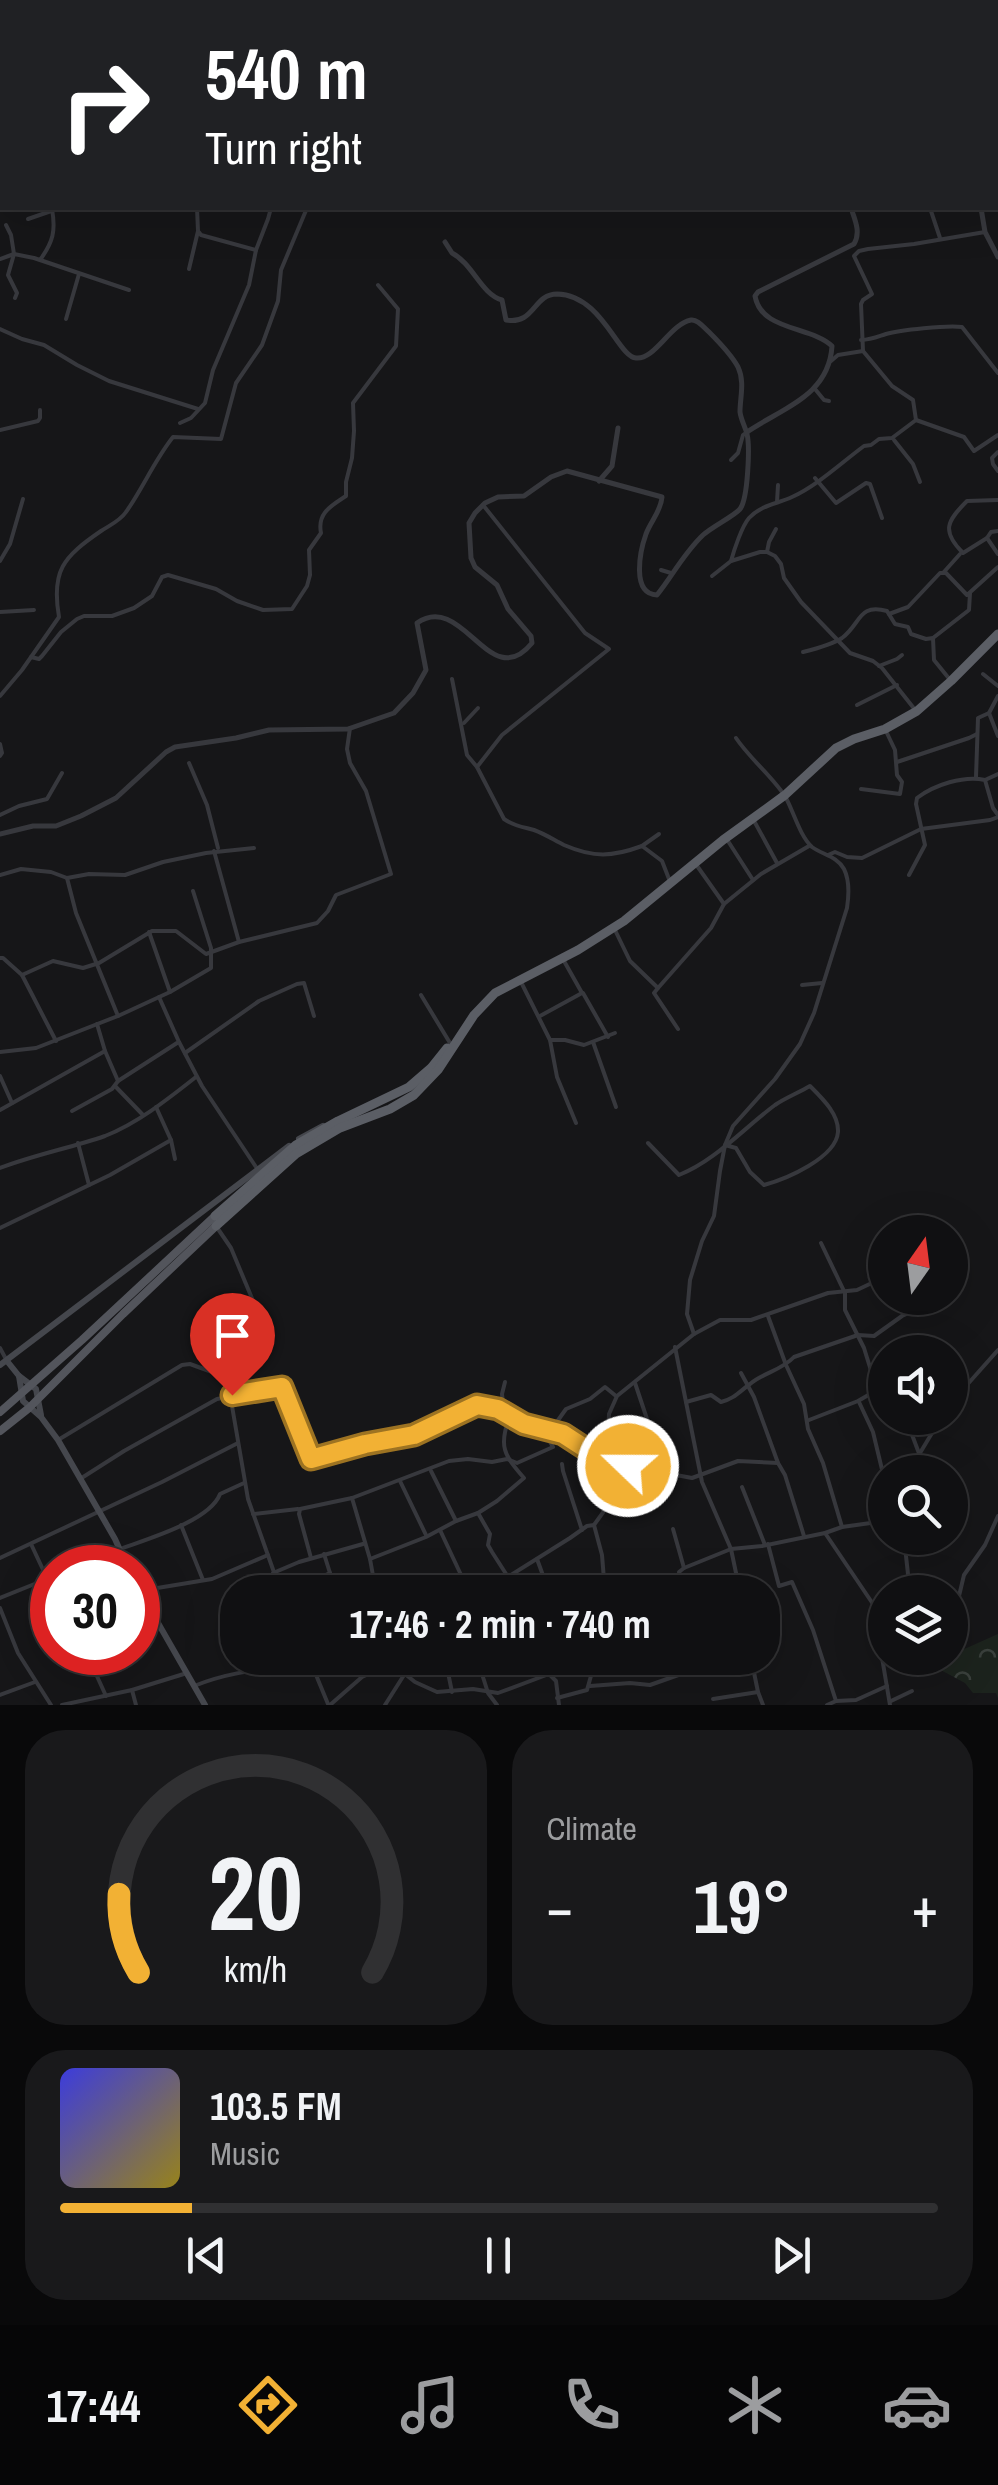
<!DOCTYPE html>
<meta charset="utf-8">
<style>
body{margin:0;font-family:"Archivo Narrow",sans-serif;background:#19191b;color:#f1f3f6;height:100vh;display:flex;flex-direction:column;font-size:38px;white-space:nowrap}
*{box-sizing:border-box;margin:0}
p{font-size:32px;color:#9c9d9f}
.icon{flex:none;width:55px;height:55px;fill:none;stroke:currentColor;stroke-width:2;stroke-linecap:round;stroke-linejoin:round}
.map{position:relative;height:1705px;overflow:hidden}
.panel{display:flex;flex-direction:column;gap:25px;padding:25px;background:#09090a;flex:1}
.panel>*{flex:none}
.hud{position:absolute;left:0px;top:0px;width:1000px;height:210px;box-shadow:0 10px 40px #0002,0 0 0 2px #303032;background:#202124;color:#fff;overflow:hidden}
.needle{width:65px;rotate:14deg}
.buttons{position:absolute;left:868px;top:1215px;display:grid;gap:20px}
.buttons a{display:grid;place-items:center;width:100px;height:100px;border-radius:50%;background:#101012;box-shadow:0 10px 40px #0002,0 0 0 2px #303032;font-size:50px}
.speed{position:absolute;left:30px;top:1545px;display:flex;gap:20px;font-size:50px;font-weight:700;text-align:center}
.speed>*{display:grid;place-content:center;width:130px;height:130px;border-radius:50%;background:#101012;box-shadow:0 10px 40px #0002,0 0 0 2px #303032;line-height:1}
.speed .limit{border:15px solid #d22;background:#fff;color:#111}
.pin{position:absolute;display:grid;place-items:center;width:85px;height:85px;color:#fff;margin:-102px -42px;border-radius:50% 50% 50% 0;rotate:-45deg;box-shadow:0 0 10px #0007}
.pin .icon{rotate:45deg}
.me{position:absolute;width:110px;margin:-55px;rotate:292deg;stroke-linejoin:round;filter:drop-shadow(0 0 8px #0008)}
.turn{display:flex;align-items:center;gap:35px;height:210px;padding:0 40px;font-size:45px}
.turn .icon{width:130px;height:130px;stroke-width:2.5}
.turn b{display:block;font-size:70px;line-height:85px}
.big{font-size:75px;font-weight:700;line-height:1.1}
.panel .widget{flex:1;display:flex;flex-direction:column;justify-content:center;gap:15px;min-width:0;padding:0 35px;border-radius:40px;background:#19191b}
.panel .dial{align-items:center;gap:0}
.dial svg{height:260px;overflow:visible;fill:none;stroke:#303032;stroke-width:7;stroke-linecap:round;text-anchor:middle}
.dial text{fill:#f1f3f6;stroke:none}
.song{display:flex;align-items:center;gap:30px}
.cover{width:120px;height:120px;border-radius:15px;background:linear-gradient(135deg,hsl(240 70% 55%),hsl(50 70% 35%))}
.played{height:10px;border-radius:5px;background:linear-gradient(90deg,#f2b134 15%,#303032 15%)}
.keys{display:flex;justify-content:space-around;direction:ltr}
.heat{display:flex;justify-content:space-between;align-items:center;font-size:55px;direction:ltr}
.panel .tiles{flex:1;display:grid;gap:25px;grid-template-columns:1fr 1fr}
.widget:last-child{grid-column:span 2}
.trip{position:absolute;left:220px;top:1575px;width:560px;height:100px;border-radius:40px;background:#101012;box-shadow:0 10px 40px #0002,0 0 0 2px #303032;font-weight:700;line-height:100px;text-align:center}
.tab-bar{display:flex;height:160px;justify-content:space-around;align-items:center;background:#060607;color:#9c9d9f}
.tab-bar .icon{width:70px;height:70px}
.tab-bar .on{color:#f2b134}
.tab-bar b{font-size:45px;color:#f1f3f6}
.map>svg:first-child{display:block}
</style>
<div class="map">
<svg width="998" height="1705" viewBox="0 0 998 1705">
<defs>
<pattern id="forest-crowns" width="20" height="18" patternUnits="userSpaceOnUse" patternTransform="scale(2.5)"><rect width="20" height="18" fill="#1c231d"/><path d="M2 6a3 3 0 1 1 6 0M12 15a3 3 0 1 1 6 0" fill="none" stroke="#3a403c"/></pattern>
</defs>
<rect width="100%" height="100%" fill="#161618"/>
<polygon fill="url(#forest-crowns)" points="998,1634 998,1698 996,1693 973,1693 965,1683 939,1669 960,1651"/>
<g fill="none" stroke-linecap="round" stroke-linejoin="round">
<g stroke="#37383d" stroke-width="4">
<polyline points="142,0 143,2"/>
<polyline points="271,0 272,2"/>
<polyline points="367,2 367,0"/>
<polyline points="998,15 998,16"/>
<polyline points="197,208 198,231 201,235 256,250"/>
<polyline points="930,208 940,238"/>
<polyline points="28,219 60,208"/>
<polyline points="6,225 11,235 14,254 8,275 17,293 15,298"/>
<polyline points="0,259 14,254 34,258 129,290"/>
<path d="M40,260C53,242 56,231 52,209L48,208"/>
<polyline points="189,269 198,231"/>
<polyline points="66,319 79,274"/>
<polyline points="0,329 22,339 44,345 77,365 109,381 198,409"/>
<path d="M861,340C871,340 877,337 886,334C900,330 947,325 962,327L998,373"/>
<polyline points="831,361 838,355 863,351"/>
<polyline points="815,389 824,400 829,401"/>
<polyline points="916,420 913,400 892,386 863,351 861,304 863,300 872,294 854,256 859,251 868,249 914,244 985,232"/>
<polyline points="180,423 191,418 205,403 213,370 249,285 256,250 268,219 271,208"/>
<polyline points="0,430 38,421 40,418 40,410"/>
<polyline points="894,440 913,464 920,482"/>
<polyline points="998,452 992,458 993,464 998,471"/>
<polyline points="731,460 738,453 743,435 747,432"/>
<polyline points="815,478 836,503 866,483 870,484 882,518"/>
<polyline points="777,502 778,485"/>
<polyline points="998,531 991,532 987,538 998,554"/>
<path d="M987,538L963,553C941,531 947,521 967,501L998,500"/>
<polyline points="767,552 769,542 776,529"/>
<polyline points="0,561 10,544 23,499"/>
<polyline points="661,570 671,573"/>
<polyline points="943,573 960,554"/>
<polyline points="712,576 731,561"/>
<polyline points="0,612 34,610"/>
<polyline points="889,614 908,607 940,573 946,573 967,595 998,567"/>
<polyline points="933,638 969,610 970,593"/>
<path d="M803,652C815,649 833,644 842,638C861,624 858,603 887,611L895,624L908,627L911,634L926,639L933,638L934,660L951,681"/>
<path d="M31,657L39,659L42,656L61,632L77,619L84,616H112L134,608L152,596L162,577L168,575L216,589L237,601L263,610L292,609L307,586L310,575L309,550L321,533C317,513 331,506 346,496V482L352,458L354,431L353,403L396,346L398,309L378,285"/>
<polyline points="879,666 897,659 902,655"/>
<polyline points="983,674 998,686"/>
<path d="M452,679L467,755L477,767L504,819C514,826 523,827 534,830C545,834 554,840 564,845C594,858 612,857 642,846L662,861L669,879"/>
<path d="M0,696L22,670L59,617C51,571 63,557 101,531C110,525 120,521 126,512C143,488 154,461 173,437L221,439L236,383L262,345L278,301L281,270L307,208"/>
<polyline points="857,705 897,685"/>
<path d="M916,711L882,668L873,661L850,653L801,602L784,578L781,564L775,556L767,552H760L731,561C734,550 742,526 749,518C761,505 777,504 792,497C818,485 841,463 864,446L871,445L879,439L892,438L916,420L964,437L974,451L998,435"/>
<polyline points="989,713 998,736"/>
<polyline points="464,723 478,708"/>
<polyline points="0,744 2,753 0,756"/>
<polyline points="897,762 969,738 977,734"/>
<polyline points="189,763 207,805 218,848"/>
<polyline points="477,767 502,735 609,649 585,633 483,505"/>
<polyline points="976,777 978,718 989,713 998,696"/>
<polyline points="985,780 998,774"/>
<polyline points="861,789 900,794 902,782 897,775 895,750 885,729"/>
<polyline points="0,815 19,806 47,799 62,773"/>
<polyline points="753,819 777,863"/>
<polyline points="726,838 753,880"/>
<polyline points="642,846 659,834"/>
<polyline points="214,851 239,942"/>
<polyline points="828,855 835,852 847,857 862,858 921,829 990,820 998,817"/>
<polyline points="695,863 724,904"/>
<polyline points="0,875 21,869 51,872 67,878 89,874 125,875 163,862 206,853 254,848"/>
<path d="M909,875L925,845L916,804L917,798C934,785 964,775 985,780L993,808L998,815"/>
<polyline points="67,878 76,913 118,1016"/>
<polyline points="614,928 630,961 658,988 654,993 678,1029"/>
<polyline points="149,932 170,992"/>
<polyline points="0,958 3,958 22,975 56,1041"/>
<polyline points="22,975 53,961 83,968 99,963 152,931 176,931 206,954 239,942 317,923 328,911 336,895 391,874 366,791 350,763 347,749 350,728"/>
<polyline points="520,980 550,1040 557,1077 576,1123"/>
<polyline points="802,985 822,983"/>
<polyline points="658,988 711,928 724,904 761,874 809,846"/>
<polyline points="583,993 608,1037"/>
<polyline points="421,995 450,1043"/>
<polyline points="159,997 179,1042 202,1086 258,1170"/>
<polyline points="540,1016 582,993 564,961"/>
<polyline points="550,1040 565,1040 584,1045 615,1033"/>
<polyline points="593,1042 616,1107"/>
<polyline points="0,1052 36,1048 118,1016 170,992 211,968 211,948 193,891"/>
<polyline points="185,1053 259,1001 297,984 304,983 314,1016"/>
<polyline points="0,1076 12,1103"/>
<polyline points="118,1081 177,1043"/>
<polyline points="115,1086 143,1115"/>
<polyline points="0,1110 105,1051"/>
<polyline points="72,1111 112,1089 118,1081 105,1051 97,1024"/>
<polyline points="171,1140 175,1159"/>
<polyline points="78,1143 89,1185"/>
<path d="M648,1143L679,1175C715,1161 744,1128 775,1105C785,1098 798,1093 810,1086C822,1098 839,1114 838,1132C836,1158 786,1179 764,1185L750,1172L736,1148L725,1145"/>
<path d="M0,1168C34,1155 70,1148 105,1136C138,1123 168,1099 196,1077"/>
<path d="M216,1226L231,1248L256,1308C254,1323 246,1334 241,1348C234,1365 231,1387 232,1406L248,1499L281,1592"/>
<polyline points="0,1228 110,1175 171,1140 156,1107"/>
<polyline points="821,1243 844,1291"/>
<polyline points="768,1316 786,1365 804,1404 808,1429 823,1463 842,1527"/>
<path d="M694,1334L687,1314L690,1280L702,1241L714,1216L720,1171L725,1145L733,1126L775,1079L800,1044L814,1013L847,908C849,895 850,881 844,869C837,856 823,855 812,847C800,836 794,813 786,798C775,779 750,759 736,738"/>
<polyline points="675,1347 702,1482 731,1549 740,1592"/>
<polyline points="0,1348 7,1361"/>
<polyline points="741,1373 754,1397 778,1463"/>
<polyline points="635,1383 650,1428 656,1470"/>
<path d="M686,1402L711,1395L721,1402C734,1399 740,1391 750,1384C763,1373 782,1370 794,1357L858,1335L874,1336L902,1316L941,1298"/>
<polyline points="859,1402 873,1432 885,1482"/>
<polyline points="950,1404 998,1350"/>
<polyline points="504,1411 502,1394 505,1382"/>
<polyline points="809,1420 858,1401 877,1390 864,1348 845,1310 845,1292"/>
<polyline points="551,1430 566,1409 590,1399 605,1387 616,1396"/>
<polyline points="911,1432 920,1456"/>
<polyline points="58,1440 182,1365 190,1364 234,1380"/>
<polyline points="562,1464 563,1471 582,1530"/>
<polyline points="431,1471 456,1521"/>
<polyline points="914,1472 920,1453 941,1418"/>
<polyline points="80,1479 124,1451 217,1399 282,1387 311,1459 365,1444 414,1435 477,1405 498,1409 524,1424 563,1434 582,1448 613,1463 692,1478 738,1461 778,1463 785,1475 804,1536"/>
<polyline points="400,1481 426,1535"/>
<polyline points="742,1487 765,1545"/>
<polyline points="352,1498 370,1559 376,1592"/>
<polyline points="478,1513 490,1534 488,1545 492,1552 508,1577"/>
<polyline points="253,1514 298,1509"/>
<polyline points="181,1525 203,1580"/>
<polyline points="594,1525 602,1555 605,1592"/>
<polyline points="673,1529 684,1568"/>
<polyline points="440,1530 469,1592"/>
<polyline points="825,1533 873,1604 890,1705"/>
<polyline points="904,1538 910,1592"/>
<polyline points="31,1544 52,1589"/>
<polyline points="768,1544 779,1586 792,1582 813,1630 836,1701"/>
<path d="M120,1549C147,1539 210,1521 220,1494L244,1483"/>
<polyline points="324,1554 336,1592"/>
<polyline points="0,1558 162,1482 238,1443"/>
<polyline points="311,1558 299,1514 300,1509 352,1498 449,1461 468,1459 492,1462 507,1459 517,1463 553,1447 542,1428"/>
<path d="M370,1559L426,1537L456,1521L478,1513L497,1501L524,1478C504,1455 498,1446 510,1416"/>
<polyline points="537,1559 549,1592"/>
<polyline points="273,1573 299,1562 363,1544"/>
<polyline points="139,1591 212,1579 268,1555"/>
<polyline points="288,1592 330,1573"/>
<polyline points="484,1592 570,1538 587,1526 594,1525 612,1500 614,1484 608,1434 609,1414 617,1396 694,1334 720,1320 751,1320 828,1293 857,1290 876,1281 885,1266"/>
<polyline points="675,1592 683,1590 679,1572 684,1568 731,1549 762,1546 825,1533 842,1527 885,1521"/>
<polyline points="0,1598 47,1579"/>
<polyline points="0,1608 18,1653 51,1705"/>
<polyline points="950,1630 955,1630 965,1623 959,1596 964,1575 985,1545 998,1516"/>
<polyline points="86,1652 106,1696"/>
<polyline points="309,1658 328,1704"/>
<polyline points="385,1658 415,1682 437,1692 473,1689 498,1693 549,1674 556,1681 559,1705"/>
<polyline points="445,1658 452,1692"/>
<polyline points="477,1658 488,1693 497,1705"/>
<polyline points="544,1658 549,1672"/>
<polyline points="751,1658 758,1692 763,1705"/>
<path d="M194,1686C243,1666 285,1670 334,1658"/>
<polyline points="590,1686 630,1683 650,1685 684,1673 684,1658"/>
<polyline points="132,1690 136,1705"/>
<polyline points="0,1695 35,1682"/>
<polyline points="557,1698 587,1690 596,1658"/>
<polyline points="713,1699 758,1692"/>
<polyline points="891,1701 912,1691"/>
<polyline points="62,1705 132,1690 187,1673"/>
<polyline points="330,1705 362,1677 375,1671 388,1661"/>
<polyline points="385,1705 404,1675"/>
<polyline points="827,1705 836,1701 856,1700 887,1686"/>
</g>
<g stroke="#37383d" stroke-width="5">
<polyline points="772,0 773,2"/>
<polyline points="786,0 787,2"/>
<polyline points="278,2 284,0"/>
<polyline points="0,170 2,168"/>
<polyline points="981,208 985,232 998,257"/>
<path d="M747,432C782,408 829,396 832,346C811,326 761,331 755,296L758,292L854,244C861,232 855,220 851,208"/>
<polyline points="599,481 612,466 618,428"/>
<path d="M0,834L33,826H56L81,816L116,798L166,752L175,747L236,738L269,730L348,729L394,713L413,693L426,670L417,623C463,591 490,695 532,643L531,636L508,609L497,585L475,567L471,558L469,523L475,513L485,503L498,497L524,496L551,477L567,471L662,497C661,511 651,521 646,534C640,551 631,594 657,595C673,575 684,553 703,535C713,526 734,516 740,509C748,499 750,446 747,434C745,426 741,420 740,412C740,397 745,382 738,367C731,354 719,342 709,332C704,328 698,319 691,320C670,324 655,360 636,358C618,357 602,295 557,294C533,294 535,325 506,320L502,300C481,294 473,264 452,253L445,242"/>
</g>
<g stroke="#45474d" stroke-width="6">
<polyline points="299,1139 323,1126"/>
<polyline points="7,1361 19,1376 36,1389 41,1415"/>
<polyline points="0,1365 289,1146"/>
<polyline points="19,1376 23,1401 41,1417 58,1440 115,1539 128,1568"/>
<polyline points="138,1588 205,1705"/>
</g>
<g stroke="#53555c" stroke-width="8">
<polyline points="0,1412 82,1340 215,1216"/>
<polyline points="0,1431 29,1408 123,1314 216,1226"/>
</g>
<g stroke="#5b5e65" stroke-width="9">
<polyline points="215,1216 296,1145 338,1121 409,1087 431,1068 447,1048"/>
<polyline points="216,1226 296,1154 340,1128 390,1109 414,1095 438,1070 474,1015 495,993 578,950 624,921 723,840 785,795 836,748 854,739 885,729 917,711 951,681 998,634"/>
</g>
</g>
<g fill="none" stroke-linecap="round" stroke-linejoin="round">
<defs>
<polyline id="route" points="232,1395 282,1387 311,1459 365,1444 414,1435 477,1405 498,1409 524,1424 563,1434 603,1460 628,1466"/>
</defs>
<use href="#route" stroke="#9d7322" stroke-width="25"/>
<use href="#route" stroke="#f2b134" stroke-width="18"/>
</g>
</svg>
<div class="buttons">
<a><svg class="needle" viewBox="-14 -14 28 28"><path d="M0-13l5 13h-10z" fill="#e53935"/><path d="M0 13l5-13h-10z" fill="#9c9d9f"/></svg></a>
<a><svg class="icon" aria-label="sound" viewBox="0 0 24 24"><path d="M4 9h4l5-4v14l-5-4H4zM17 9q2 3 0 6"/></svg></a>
<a><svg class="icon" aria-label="search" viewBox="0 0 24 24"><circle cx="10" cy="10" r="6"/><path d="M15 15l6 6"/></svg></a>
<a><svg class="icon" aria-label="layers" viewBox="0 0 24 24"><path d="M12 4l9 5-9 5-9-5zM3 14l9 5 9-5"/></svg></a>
</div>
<div class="speed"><div class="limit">30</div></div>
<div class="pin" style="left:232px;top:1395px;background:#d93025"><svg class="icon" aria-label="arrive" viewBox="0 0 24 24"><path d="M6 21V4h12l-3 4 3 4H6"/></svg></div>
<svg class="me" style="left:628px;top:1466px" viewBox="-20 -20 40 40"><circle r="17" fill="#f2b134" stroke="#fff" stroke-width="3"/><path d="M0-11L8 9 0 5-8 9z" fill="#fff"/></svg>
<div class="trip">17:46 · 2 min · 740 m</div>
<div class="hud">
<div class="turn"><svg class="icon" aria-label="right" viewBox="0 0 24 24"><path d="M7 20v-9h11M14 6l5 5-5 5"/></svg><div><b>540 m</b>Turn right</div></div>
</div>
</div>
<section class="panel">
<div class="tiles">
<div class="widget dial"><svg viewBox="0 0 100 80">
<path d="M14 69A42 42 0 1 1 86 69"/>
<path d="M14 69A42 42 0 0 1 8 45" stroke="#f2b134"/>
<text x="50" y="56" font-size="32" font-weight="700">20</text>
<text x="50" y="72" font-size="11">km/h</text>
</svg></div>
<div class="widget"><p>Climate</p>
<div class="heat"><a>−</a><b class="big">19°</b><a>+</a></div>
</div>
<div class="widget">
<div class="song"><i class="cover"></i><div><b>103.5 FM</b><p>Music</p></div></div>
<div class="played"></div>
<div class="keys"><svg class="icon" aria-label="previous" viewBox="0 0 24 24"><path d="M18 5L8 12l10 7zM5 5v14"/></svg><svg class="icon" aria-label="pause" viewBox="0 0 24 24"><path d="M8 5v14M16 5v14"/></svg><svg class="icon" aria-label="next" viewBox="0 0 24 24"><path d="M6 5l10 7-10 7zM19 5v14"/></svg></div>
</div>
</div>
</section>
<nav class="tab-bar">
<b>17:44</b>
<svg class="icon on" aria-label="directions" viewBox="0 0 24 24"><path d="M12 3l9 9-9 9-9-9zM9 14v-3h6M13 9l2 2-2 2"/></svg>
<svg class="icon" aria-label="music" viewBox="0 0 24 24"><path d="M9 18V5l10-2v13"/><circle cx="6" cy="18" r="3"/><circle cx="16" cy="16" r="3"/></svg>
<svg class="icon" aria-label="phone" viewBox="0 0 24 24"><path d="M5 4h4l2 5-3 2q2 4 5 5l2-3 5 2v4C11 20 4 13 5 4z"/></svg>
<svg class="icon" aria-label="climate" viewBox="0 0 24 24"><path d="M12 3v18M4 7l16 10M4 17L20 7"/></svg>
<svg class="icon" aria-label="car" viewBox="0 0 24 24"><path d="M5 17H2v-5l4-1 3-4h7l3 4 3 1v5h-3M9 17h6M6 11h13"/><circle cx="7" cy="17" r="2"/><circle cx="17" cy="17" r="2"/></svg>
</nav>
